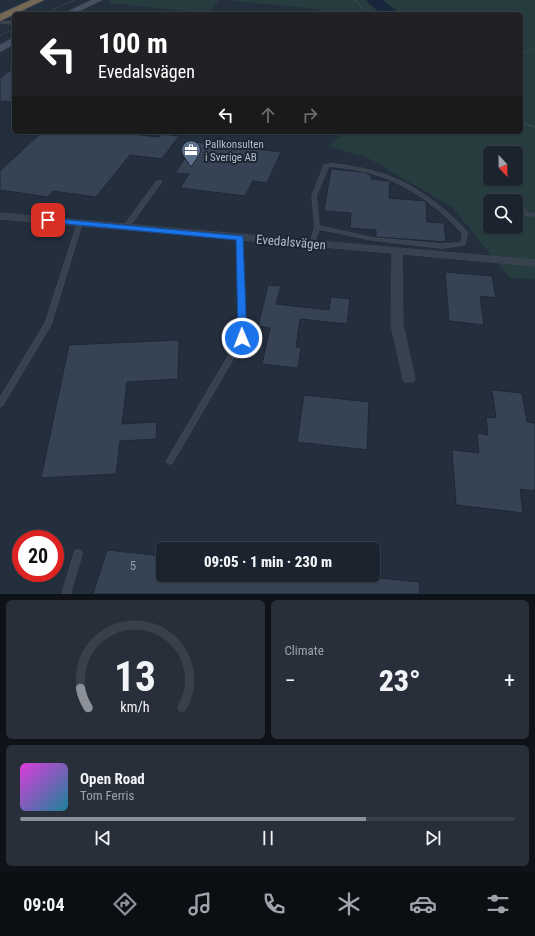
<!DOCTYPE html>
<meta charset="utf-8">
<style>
body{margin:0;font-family:"Roboto Condensed",sans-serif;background:#282f3a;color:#f1f3f6;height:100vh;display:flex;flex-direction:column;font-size:15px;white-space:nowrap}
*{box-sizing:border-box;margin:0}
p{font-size:13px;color:#a0a4aa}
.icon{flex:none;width:22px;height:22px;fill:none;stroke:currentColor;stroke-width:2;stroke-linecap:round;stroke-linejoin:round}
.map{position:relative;height:594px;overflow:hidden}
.drawer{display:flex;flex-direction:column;gap:6px;padding:6px;background:#0f1319;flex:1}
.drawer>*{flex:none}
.guide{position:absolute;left:12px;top:12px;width:511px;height:122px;border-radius:6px;box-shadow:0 1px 3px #0004,0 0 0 1px #39404a;background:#202124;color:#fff;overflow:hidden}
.needle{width:26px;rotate:158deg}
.buttons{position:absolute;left:483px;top:146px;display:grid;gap:8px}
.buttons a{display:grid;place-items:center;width:40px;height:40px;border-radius:6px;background:#1b232e;box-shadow:0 1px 3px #0004,0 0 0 1px #39404a;font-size:20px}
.speed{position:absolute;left:12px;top:530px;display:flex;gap:8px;font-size:20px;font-weight:700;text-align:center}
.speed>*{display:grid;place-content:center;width:52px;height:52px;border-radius:50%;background:#1b232e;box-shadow:0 1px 3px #0004,0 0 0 1px #39404a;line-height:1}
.speed .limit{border:6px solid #d22;background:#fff;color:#111}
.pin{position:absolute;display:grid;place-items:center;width:34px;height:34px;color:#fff;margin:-17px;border-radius:8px;box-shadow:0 2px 6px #0006}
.me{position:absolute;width:44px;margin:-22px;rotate:359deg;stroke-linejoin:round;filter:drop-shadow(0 0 3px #0008)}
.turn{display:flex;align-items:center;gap:14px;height:84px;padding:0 20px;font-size:18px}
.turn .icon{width:52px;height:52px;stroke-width:2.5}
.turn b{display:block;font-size:28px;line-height:34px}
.lanes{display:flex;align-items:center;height:38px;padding:0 20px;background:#0003;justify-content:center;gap:20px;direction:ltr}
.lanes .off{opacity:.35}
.big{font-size:30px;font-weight:800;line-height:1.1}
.drawer .widget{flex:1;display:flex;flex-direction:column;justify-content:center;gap:6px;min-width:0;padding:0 14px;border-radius:6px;background:#282f3a}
.drawer .dial{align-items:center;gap:0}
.dial svg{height:104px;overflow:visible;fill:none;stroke:#39404a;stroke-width:7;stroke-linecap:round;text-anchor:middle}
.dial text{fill:#f1f3f6;stroke:none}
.song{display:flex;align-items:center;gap:12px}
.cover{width:48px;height:48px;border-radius:6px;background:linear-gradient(135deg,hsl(300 70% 55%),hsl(190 70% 35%))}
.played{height:4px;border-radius:2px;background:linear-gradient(90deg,#8c9099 70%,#39404a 70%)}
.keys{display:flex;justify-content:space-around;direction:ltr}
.heat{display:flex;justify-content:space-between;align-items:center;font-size:22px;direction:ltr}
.drawer .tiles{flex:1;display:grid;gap:6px;grid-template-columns:1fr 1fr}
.widget:last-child{grid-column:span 2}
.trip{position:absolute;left:156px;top:542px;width:224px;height:40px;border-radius:6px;background:#1b232e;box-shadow:0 1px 3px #0004,0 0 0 1px #39404a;font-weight:800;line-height:40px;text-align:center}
.menu{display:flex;height:64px;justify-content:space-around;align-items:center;background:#0b0e12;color:#a0a4aa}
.menu .icon{width:28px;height:28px}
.menu .on{color:#8c9099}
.menu b{font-size:18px;color:#f1f3f6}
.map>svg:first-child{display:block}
</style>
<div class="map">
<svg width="535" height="594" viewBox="0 0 535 594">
<rect width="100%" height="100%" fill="#242f3e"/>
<g fill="#263c3f" fill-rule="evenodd">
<polygon points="111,0 219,0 208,13 108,3"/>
<polygon points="222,0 366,0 379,13 384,14 322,14 320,9"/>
<path d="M382,0H535V279L510,278L452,207L368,158L329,146L343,132H521V14H392L396,13V9ZM490,153H516V179H490ZM490,201H516V227H490Z"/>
</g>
<path fill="#17263c" d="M366,0H382L397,12C385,20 374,8 366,0Z"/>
<g fill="#364354" stroke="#1f2835">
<polygon points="14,67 14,102 0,101 0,78"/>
<polygon points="42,132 111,132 159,137 162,134 179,136 162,159 130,155 96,197 53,191 48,197 0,190 0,171"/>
<polygon points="196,142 281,152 267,183 253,181 245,196 180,188 189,174 175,173"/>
<polygon points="331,169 363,172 371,175 371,179 390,181 389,198 425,201 426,202 427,222 444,223 446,242 376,237 376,230 350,228 351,213 324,211"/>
<polygon points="445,272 492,276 496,298 480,296 484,325 449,321"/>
<polygon points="268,285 281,286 276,304 329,310 331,297 350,299 347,324 300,319 296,347 301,347 298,368 262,364 270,328 258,326"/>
<polygon points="179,340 178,379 127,382 122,424 157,422 156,439 120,441 116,474 41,478 69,345"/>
<polygon points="492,390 522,393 527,422 535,423 535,491 520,489 523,513 456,505 452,450 479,453 477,433 488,435 486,417 496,418"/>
<polygon points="304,395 369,402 367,450 297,442"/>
<polygon points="107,550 163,556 163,575 348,575 419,582 420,594 93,594"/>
</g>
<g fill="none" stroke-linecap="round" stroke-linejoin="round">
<defs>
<g id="lane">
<polygon points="24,6 25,7 25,14 23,14 23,7"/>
<polygon points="0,21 14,22 14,24 0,23"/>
<path d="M332,164C390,169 427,190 467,232V233L465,244L463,245L442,248L373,240L319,229L314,244L312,245H310V244L315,227L312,196L324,166V165ZM332,166C344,168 356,169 368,172C406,182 437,205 463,233L461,243L442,244L373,238L319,226L316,196L328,167Z"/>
<polygon points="157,181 161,181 161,182 128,228 124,228 124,226"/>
<polygon points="508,197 512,197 516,201 511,201 508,198"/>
<polygon points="516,202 518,202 528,213 535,214 535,216 525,215 516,206"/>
<polygon points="78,222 80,222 82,223 51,324 2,406 0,406 0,398 45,324"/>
<polygon points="238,237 242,237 242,238 245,338 172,463 170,464 168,463 166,461 168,459 239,338 238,238"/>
<polygon points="78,550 81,551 82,554 70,594 62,594 74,554 75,551"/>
</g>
<polygon id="street" points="0,213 535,260 535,266 402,254 403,325 415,379 413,382 405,382 403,379 391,325 392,253 0,219"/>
<g id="secondary">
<polygon points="92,0 102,0 73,14 63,14"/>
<polygon points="14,38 14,44 0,52 0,45"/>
</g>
<polygon id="highway" points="31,0 44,0 0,21 0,14"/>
</defs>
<use href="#lane" stroke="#414a57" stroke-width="1.5"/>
<use href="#street" stroke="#414a57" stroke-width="1"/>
<use href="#secondary" stroke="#414a57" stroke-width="1"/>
<use href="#highway" stroke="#434c59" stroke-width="1"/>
<g stroke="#3f5557" stroke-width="1" stroke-dasharray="1.5 1.5" stroke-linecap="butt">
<polyline points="355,0 369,14"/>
<polyline points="44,14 75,0"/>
<polyline points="0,35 11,30"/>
<polyline points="521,53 535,48"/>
</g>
<polyline stroke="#3f5557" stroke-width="1.5" stroke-dasharray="2 2" stroke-linecap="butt" points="521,123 535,127"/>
<use href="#lane" fill="#38414e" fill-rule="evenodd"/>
<use href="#street" fill="#38414e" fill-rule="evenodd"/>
<use href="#secondary" fill="#465061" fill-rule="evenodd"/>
<use href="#highway" fill="#746855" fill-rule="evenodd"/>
</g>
<polygon fill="#1a73e8" stroke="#114b97" points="48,218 243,236 247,338 246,341 239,341 238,338 236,240 45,222 45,219"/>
<defs>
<symbol id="office-pin" viewBox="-11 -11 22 30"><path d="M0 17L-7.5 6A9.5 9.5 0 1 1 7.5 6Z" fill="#5c6f8a" stroke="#1d2633"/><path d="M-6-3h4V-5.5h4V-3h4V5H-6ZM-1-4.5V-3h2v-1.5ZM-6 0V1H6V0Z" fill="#fff"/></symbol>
</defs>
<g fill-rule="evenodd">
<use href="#office-pin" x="180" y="139" width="22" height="30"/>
</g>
<g text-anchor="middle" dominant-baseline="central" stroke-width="4" stroke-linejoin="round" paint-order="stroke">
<g font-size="11" fill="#b4bcc9" stroke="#1d2633" text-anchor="start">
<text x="205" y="144">Pallkonsulten<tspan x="205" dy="13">i Sverige AB</tspan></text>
</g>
<g font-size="13" fill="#b4bcc9" stroke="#1d2633">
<text transform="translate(291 242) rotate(5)">Evedalsvägen</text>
</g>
<g font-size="13" fill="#929caa">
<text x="133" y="565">5</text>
</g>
</g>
</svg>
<div class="buttons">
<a><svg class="needle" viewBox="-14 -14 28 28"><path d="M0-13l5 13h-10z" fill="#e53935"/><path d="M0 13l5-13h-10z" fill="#a0a4aa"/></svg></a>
<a><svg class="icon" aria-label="search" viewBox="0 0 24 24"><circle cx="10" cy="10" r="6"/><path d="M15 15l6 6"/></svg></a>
</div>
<div class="speed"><div class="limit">20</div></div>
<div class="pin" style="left:48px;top:220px;background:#d93025"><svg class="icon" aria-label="arrive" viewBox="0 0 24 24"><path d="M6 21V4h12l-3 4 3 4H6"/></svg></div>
<svg class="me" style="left:242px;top:338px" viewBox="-20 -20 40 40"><circle r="17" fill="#1a73e8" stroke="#fff" stroke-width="3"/><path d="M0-11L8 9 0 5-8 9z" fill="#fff"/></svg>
<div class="trip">09:05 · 1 min · 230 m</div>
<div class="guide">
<div class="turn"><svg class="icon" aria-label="left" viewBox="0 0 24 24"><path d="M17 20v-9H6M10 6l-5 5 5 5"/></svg><div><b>100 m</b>Evedalsvägen</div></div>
<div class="lanes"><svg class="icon" aria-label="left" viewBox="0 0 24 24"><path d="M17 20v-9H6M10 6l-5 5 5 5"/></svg><svg class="icon off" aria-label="ahead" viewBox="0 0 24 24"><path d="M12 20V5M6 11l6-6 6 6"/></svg><svg class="icon off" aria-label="right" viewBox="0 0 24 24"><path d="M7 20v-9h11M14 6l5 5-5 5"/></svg></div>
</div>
</div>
<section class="drawer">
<div class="tiles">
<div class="widget dial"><svg viewBox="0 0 100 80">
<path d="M14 69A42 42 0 1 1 86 69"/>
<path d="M14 69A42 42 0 0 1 8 54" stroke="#8c9099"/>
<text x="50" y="56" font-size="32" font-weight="700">13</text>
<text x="50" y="72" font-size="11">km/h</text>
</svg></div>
<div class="widget"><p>Climate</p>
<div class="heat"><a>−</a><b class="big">23°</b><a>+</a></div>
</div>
<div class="widget">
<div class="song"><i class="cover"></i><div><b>Open Road</b><p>Tom Ferris</p></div></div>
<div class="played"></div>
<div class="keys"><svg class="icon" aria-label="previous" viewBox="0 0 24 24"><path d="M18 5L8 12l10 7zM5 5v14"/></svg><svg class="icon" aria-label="pause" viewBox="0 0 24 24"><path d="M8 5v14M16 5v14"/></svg><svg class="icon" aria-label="next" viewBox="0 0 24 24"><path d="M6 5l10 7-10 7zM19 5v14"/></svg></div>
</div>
</div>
</section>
<nav class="menu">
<b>09:04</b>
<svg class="icon on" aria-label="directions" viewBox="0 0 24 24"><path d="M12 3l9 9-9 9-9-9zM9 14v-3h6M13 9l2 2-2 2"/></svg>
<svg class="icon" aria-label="music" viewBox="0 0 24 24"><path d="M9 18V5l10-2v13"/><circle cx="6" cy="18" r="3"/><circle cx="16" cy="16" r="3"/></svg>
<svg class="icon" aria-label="phone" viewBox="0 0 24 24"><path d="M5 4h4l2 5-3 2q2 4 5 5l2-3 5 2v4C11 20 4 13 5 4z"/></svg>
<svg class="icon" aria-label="climate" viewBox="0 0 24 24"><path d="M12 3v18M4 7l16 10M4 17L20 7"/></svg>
<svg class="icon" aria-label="car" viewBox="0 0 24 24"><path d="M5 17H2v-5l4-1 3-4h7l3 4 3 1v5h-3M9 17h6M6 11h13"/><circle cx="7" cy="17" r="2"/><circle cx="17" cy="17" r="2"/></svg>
<svg class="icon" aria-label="filters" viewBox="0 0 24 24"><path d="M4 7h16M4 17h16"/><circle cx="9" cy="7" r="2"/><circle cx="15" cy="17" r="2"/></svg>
</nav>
